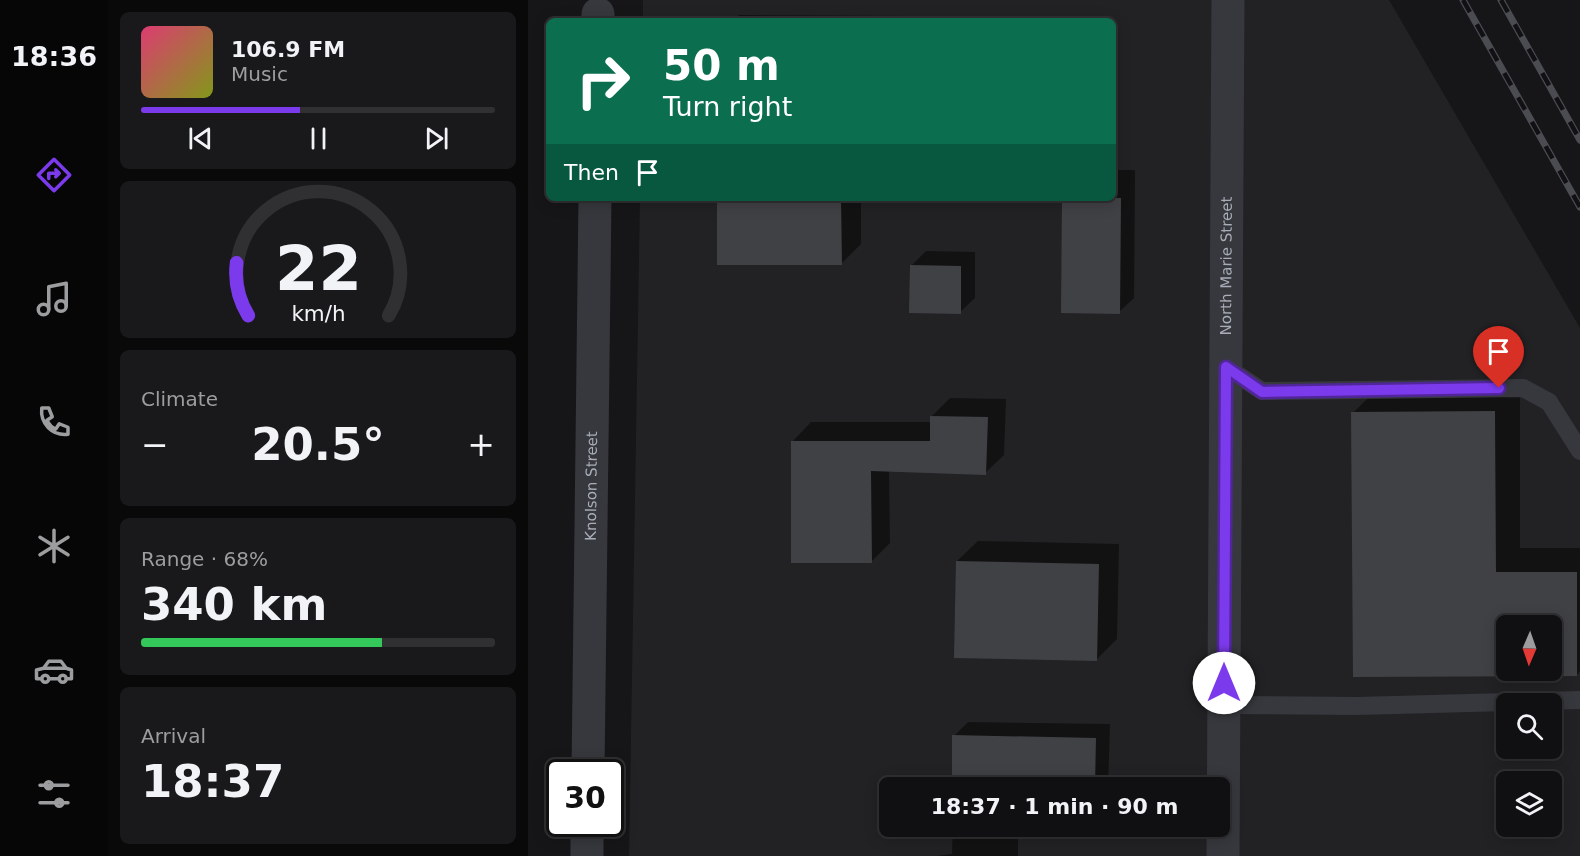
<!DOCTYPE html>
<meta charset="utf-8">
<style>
body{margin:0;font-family:"DejaVu Sans",sans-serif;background:#19191b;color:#f1f3f6;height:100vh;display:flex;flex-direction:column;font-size:22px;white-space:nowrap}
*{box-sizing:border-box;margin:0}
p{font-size:20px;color:#9c9d9f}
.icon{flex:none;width:33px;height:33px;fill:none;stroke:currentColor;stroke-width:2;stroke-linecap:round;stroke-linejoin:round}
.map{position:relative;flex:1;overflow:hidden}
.side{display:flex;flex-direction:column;gap:12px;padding:12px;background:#09090a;width:420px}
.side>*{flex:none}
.top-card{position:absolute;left:18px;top:18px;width:570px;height:183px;border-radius:9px;box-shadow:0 3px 15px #0003,0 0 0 2px #303032;background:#0b6e4f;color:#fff;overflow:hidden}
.needle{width:39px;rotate:182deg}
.tools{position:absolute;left:968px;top:615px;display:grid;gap:12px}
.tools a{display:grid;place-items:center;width:66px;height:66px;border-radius:9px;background:#101012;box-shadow:0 3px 15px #0003,0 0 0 2px #303032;font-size:30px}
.speed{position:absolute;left:18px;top:759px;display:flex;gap:12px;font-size:30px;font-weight:700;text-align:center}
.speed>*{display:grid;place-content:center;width:78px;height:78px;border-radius:50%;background:#101012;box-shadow:0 3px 15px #0003,0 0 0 2px #303032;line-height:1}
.speed .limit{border:3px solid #111;border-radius:9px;background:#fff;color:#111}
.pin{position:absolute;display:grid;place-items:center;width:51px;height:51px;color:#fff;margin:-62px -26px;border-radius:50% 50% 50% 0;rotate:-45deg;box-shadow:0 0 6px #0007}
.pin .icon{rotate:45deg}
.me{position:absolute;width:66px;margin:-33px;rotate:0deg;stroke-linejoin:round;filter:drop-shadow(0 0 4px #0008)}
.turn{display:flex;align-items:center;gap:21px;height:126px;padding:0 18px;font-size:27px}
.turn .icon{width:78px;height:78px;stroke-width:2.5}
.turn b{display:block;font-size:42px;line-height:51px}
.then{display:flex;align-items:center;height:57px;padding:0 18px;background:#0003;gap:12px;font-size:22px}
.big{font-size:45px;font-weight:800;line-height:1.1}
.side .widget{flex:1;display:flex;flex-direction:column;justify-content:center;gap:9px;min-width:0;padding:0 21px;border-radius:9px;background:#19191b}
.side .dial{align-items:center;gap:0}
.dial svg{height:156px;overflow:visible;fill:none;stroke:#303032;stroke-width:7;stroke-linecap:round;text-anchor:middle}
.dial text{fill:#f1f3f6;stroke:none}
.song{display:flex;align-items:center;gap:18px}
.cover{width:72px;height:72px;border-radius:9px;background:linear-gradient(135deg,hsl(340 70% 55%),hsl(70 70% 35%))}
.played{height:6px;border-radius:3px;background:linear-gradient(90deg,#7c3aed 45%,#303032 45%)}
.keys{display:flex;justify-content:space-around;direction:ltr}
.heat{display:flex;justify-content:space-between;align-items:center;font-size:33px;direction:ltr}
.charge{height:9px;border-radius:4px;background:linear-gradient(90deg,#34c759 68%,#303032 0)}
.trip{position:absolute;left:351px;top:777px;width:351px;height:60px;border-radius:9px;background:#101012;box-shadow:0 3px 15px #0003,0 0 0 2px #303032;font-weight:800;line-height:60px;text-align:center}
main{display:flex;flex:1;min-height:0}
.menu{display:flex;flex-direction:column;width:108px;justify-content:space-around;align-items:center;background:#060607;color:#9c9d9f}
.menu .icon{width:42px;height:42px}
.menu .active{color:#7c3aed}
.menu b{font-size:27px;color:#f1f3f6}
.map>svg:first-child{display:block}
</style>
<main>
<nav class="menu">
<b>18:36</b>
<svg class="icon active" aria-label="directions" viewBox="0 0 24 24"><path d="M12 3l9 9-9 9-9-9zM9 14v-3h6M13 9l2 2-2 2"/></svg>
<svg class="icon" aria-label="music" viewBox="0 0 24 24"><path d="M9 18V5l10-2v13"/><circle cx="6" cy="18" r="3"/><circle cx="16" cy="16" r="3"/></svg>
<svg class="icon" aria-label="phone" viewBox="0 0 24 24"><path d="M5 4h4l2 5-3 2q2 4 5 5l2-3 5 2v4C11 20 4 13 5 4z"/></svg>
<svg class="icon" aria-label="climate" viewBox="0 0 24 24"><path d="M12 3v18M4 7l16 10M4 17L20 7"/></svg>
<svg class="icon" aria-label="car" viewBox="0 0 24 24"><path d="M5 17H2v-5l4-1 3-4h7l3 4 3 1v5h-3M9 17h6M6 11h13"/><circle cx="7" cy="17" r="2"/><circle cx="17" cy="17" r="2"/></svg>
<svg class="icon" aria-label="filters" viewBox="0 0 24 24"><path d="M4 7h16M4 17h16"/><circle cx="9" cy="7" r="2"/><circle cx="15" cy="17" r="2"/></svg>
</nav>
<section class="side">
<div class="widget">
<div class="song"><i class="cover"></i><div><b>106.9 FM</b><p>Music</p></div></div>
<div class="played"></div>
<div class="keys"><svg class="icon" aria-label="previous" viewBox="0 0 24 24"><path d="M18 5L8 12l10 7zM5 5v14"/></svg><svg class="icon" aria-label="pause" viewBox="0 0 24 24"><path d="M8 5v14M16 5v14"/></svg><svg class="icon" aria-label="next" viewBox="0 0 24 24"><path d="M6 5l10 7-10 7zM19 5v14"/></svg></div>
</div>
<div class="widget dial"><svg viewBox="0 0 100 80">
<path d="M14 69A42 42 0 1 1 86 69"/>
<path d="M14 69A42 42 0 0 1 8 42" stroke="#7c3aed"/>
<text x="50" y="56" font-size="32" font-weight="700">22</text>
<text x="50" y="72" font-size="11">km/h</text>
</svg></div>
<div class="widget"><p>Climate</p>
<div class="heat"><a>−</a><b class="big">20.5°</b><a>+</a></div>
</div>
<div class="widget"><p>Range · 68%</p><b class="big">340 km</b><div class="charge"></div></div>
<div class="widget"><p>Arrival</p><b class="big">18:37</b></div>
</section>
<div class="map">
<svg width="1052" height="856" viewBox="0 0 1052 856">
<rect width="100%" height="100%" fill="#161618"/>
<path fill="#222225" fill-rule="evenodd" d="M115,0H861L1052,328V856H101L112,198H585V21H115ZM978,626H1023V670H978ZM978,704H1023V748H978ZM978,782H1023V826H978ZM362,788H692V826H362Z"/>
<g fill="#0007" fill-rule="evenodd">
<polygon points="211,15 381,16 381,21 204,21"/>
<polygon points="585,170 607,170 606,298 591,312 536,198 585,198"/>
<polygon points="190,198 333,198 333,244 313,264"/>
<polygon points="398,251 447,252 447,298 432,312 383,266"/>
<path d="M992,387V548H1052V671L1049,675L827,676L825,413L850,388ZM978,626H1023V670H978Z"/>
<polygon points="422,398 478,399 476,455 457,473 361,470 362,543 343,562 265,441 283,422 403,422 404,416"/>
<polygon points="450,541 591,544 589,639 569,659 429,561"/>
<polygon points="440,722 582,724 580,788 425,788 426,736"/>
<polygon points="425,826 573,826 566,834 490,833 490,856 408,856 424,854"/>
</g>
<g fill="#404145" fill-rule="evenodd">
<polygon points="189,198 313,198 314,265 189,265"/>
<polygon points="534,198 593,198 592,314 533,313"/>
<polygon points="382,265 433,266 433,314 381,313"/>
<path d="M967,411L968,572H1049V676L825,677L823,412ZM978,626H1023V670H978Z"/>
<polygon points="402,416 460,417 458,475 343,471 344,563 263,563 263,441 402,441"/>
<polygon points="428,561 571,564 569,661 426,658"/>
<polygon points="424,735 568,738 567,788 424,788"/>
<polygon points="423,826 567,826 566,836 423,833"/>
</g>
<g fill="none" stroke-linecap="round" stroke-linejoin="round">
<g stroke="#37383d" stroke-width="18">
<polyline points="698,367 734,391 995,388 1021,402 1052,451"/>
<polyline points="695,705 829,706 1052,700"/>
</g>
<g stroke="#37383d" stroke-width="33">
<polyline points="70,21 70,14"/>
<path id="s1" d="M60,772L67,198"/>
<polyline points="59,856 59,824"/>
<path id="s2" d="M695,856L700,0"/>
</g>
<defs>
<g id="rail">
<polyline points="935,0 1052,207"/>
<polyline points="973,0 1052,140"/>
</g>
</defs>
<use href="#rail" stroke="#4a4c52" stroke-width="7"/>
<use href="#rail" stroke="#111113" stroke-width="4.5" stroke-dasharray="14" stroke-linecap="butt"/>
</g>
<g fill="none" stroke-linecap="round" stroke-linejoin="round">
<defs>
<polyline id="route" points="696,683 698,367 734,392 971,388"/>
</defs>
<use href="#route" stroke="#51269a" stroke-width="15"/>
<use href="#route" stroke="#7c3aed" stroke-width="10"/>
</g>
<g text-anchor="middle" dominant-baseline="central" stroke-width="5" stroke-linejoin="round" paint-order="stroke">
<g font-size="15" fill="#a8adb8" stroke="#111113">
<text stroke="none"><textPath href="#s2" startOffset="590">North Marie Street</textPath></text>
<text stroke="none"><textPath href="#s1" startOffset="286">Knolson Street</textPath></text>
</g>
</g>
</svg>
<div class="tools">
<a><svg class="needle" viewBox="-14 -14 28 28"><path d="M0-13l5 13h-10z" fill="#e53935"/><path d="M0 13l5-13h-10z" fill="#9c9d9f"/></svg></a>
<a><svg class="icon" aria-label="search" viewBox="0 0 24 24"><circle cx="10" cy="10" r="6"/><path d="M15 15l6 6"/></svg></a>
<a><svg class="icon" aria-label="layers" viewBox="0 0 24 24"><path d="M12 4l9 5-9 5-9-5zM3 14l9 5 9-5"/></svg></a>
</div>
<div class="speed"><div class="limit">30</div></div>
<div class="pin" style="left:971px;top:388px;background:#d93025"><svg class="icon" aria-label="arrive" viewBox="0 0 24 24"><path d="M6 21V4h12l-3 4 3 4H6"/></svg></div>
<svg class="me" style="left:696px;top:683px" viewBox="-20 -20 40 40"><circle r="19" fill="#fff"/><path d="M0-13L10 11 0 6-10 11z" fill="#7c3aed"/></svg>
<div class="trip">18:37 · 1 min · 90 m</div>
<div class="top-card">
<div class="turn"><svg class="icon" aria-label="right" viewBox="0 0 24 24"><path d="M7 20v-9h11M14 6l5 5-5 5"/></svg><div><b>50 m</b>Turn right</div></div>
<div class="then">Then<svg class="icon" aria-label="arrive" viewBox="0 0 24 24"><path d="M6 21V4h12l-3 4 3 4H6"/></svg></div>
</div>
</div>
</main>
